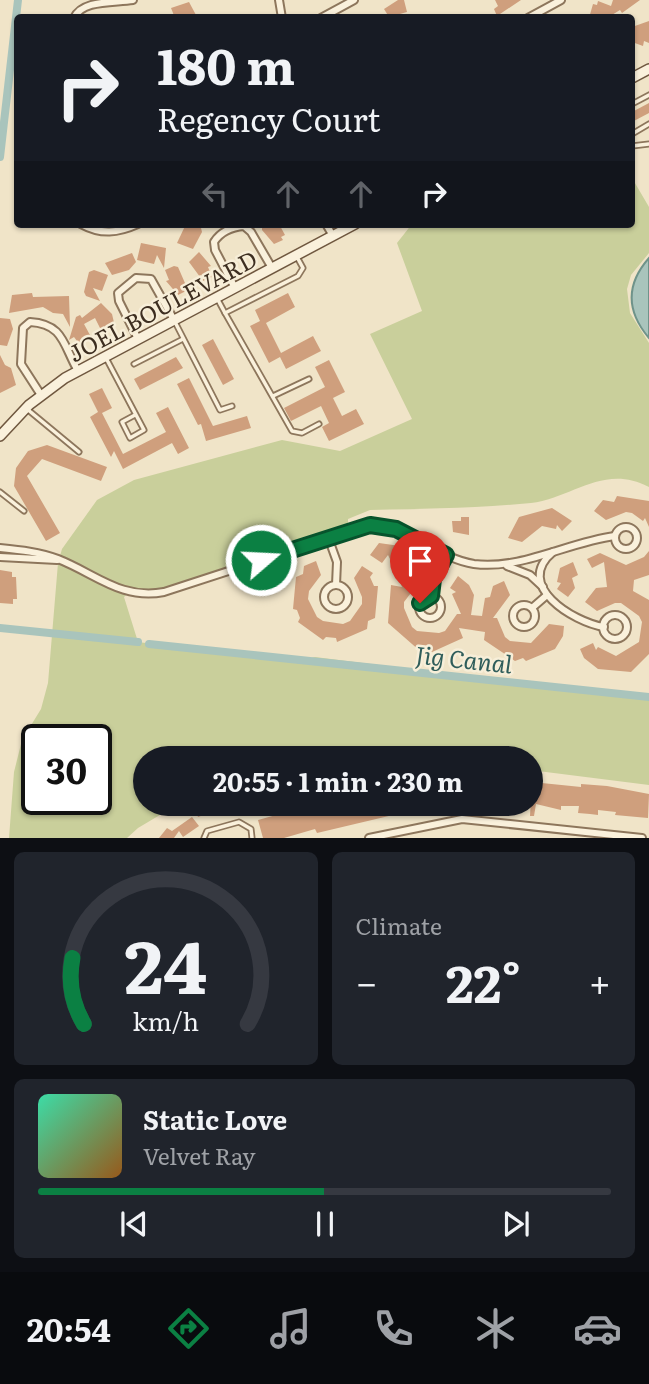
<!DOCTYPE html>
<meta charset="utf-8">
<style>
body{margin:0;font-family:Literata,serif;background:#20242c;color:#f1f3f6;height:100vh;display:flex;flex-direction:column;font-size:26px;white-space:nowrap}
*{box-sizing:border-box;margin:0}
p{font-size:23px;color:#9ea1a6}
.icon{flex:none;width:38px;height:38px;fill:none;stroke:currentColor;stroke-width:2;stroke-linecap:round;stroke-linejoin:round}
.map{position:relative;height:838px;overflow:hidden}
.sheet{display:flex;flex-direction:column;gap:14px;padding:14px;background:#0d0f14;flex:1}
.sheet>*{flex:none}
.top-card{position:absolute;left:14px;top:14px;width:621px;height:214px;border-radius:7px;box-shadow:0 2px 5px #0004;background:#171b24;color:#f1f3f6;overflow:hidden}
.speed{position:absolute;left:21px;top:724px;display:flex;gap:14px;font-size:35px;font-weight:700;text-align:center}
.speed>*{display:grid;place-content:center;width:91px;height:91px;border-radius:50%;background:#171b24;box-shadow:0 2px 5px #0004;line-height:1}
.speed .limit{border:4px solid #111;border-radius:10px;background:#fff;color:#111}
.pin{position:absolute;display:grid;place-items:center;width:60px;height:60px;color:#fff;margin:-72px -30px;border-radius:50% 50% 50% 0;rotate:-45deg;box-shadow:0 0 7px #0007}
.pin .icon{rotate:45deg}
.me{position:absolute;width:77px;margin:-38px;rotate:71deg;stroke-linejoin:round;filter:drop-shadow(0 0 5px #0008)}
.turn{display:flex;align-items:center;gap:24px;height:147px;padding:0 28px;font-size:32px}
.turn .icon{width:91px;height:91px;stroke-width:2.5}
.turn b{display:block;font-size:49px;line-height:60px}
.lanes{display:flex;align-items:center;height:66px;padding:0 28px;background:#0003;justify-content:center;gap:35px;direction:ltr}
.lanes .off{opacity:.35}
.big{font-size:52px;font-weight:700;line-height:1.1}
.sheet .widget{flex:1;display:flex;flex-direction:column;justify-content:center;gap:10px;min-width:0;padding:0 24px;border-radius:10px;background:#20242c}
.sheet .dial{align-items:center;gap:0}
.dial svg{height:182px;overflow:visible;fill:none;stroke:#363941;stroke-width:7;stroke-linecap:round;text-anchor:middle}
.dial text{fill:#f1f3f6;stroke:none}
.song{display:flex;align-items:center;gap:21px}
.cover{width:84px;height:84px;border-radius:10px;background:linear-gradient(135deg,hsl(160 70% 55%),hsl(30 70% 35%))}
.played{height:7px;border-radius:4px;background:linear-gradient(90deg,#0b8043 50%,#363941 50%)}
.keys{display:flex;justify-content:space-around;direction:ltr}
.heat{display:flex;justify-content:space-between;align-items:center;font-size:38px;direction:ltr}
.sheet .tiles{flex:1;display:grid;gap:14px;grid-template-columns:1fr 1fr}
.widget:last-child{grid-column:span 2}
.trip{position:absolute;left:133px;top:746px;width:410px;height:70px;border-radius:35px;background:#171b24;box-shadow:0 2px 5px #0004;font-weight:700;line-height:70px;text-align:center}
.tabs{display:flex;height:112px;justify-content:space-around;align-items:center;background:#090b0e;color:#9ea1a6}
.tabs .icon{width:49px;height:49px}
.tabs .selected{color:#0b8043}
.tabs b{font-size:32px;color:#f1f3f6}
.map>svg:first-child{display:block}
</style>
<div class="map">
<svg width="649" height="838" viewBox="0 0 649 838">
<rect width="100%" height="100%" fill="#f0e4c8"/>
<path fill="#c9cf9b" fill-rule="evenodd" d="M632,178L649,207V253L631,275L627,289L630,313L649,343V487C604,463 572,498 531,503C478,508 423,509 370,510L348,519V529L156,596L127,594L124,597L138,642L293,662L315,657L649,699V785L530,770V758H145V803H180L138,828L127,838H9L14,772L22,740L41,709L48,683L58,563L62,549L97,500L134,480L282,440L340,451L412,419L370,334L422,311L397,243L412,224H632ZM37,740H96V800H37Z"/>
<path fill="#a9c4bc" stroke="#6f938a" stroke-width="2" d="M649,258V338C626,311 626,284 649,258Z"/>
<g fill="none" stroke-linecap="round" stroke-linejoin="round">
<g stroke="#a9c4bc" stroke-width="8">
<polyline points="0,157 18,0"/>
<polyline points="0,628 138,642"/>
<polyline points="149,644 649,697"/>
</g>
</g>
<g fill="#cf9f7d">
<polygon points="398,0 404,0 407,12 389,17 384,9"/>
<polygon points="495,0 521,0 497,16 494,9 498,6"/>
<polygon points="613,0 640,0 622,13 620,10 607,18 589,18 593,4 597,5 598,1 611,6"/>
<polygon points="189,2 196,15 175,18 171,8"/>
<polygon points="649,21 649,43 644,41 643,46 632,42 632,27"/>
<polygon points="649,103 649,113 632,122 632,112"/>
<polygon points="186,224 200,224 202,232 193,249 177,243"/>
<polygon points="262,224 279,224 285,235 281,237 283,240 274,244 262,230"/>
<polygon points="141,243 166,248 164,268 157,255 154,264 137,260"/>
<polygon points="199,252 211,266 208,267 212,277 203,281 189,262"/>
<polygon points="132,253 136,262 129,270 112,275 105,263"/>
<polygon points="174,266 178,267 188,290 178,295 166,281 169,280 165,270"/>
<polygon points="94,270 108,275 102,291 93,288 100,301 86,296 84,292 89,272"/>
<polygon points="32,293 33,297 69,296 70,327 63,314 53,313 43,307 9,313 12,295"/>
<polygon points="288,293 295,307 266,323 281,353 313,336 321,351 286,369 280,357 269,363 250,326 260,321 255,310"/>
<polygon points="101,303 112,314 115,327 101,330 95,318 84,324 91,337 89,341 80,345 74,337 69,340 76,317 80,315 82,318"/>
<polygon points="0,318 10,319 13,329 7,346 0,345"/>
<polygon points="213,339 234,379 223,385 202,345"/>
<polygon points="0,355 5,365 11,368 16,385 0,393"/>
<polygon points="176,357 183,368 140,390 134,379"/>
<polygon points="329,360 345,392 333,398 342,416 356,409 364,424 329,441 322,427 329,423 321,406 291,421 284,408 325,387 315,367"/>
<polygon points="189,378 213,426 247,416 251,428 206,441 201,424 198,425 177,384"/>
<polygon points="102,388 112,408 102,413 123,454 166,432 156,413 168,407 189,448 178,454 172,443 123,469 114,451 111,457 90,417 98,412 89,394"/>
<polygon points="47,445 107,467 101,481 42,459 27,476 60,533 46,541 14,486 16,468 28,451"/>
<polygon points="617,496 649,501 649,527 645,518 643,521 632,513 626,512 606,520 594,511 603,500 614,502"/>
<polygon points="552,508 572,521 562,531 557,525 556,529 542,526 522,542 508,538 519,517"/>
<polygon points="461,517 469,517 469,535 453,532 452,521 461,521"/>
<polygon points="379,543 400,546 406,559 393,565 388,555 382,563 370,555"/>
<polygon points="649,551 649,575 634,580 633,591 649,600 649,654 631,672 598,669 584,658 580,649 593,643 596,650 598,647 616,656 639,642 642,622 639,616 621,603 615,603 597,611 585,602 596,588 607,587 604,562 592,568 587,559 600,553 626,565 644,557"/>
<polygon points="316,561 321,575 309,591 308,599 317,617 323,621 343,624 350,621 362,604 362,597 354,578 362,566 373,573 370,577 374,586 378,586 375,618 368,621 367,629 337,642 336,638 326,637 323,640 298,622 300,618 297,610 293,609 296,577 303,574 304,566"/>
<polygon points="573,562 578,575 572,578 575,588 568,597 557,589 561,583 557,582 560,568"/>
<polygon points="0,570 12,572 12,577 16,577 17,599 13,599 13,604 0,603"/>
<polygon points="411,571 417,585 404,602 404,608 412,627 417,631 439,633 445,631 457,614 461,614 452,594 456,592 450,588 458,576 469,585 474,595 471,615 482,616 485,598 490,597 493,586 504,581 510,595 493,618 497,618 505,637 510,641 531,643 549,624 564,626 563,636 555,649 526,661 523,658 515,661 484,640 485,632 459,628 463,638 432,652 420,651 388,623 391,585 402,587 398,577"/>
<polygon points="532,782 581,787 581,784 607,786 649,794 648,818 615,815 616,812 598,810 598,815 590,814 578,813 579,806 561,806 561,810 536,804 534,816 530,816"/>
<polygon points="204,803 230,803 231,805 198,817 194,806"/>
<polygon points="339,803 431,803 431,806 317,833 315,829 284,838 263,838 258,820 305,807 306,811"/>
<polygon points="192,817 199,826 183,837 179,831 174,838 159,838 167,828 172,831"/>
</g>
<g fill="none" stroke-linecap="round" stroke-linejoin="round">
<defs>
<g id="service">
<polyline points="632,104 649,95"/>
<polyline points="632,134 649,124"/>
<polyline points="632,146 649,144"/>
<polyline points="218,300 225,313 298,276 303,268 297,257"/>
<polyline points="225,313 292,431 302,433 319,424"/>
<polyline points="175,322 220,410 232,406"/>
<polyline points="106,358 144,430 130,438 122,422 135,415"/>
<polyline points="134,364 183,339"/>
<polyline points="273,396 309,379"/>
<polyline points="27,409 79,452"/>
<polyline points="0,492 24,511"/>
<polyline points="204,838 207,831 239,822 251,829 252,838"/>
</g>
<g id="minor">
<polyline points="279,0 282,18"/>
<path d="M74,18C82,0 112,3 133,0"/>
<polyline points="321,18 354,0"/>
<polyline points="528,18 561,0"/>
<path d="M81,224C101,235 118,233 138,224"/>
<polyline points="326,224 333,236"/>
<path d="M235,288L215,250L214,242C221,231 232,227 244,226L251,232L272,268"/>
<polyline points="138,339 119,301 118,293 136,278 151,279 174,320"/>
<path d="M41,395L21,364L23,328L30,322C64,324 63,345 78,371"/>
<circle cx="626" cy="538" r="11"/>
<polyline points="328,537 337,562 336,585"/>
<path d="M0,548C20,550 40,552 58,559C96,574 121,600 164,592L370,525C409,525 436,558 474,564C522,570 568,542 615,536"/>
<path d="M553,552C513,585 573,622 604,627"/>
<polyline points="0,557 57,560"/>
<polyline points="507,566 530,575 543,587"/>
<circle cx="336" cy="597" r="12"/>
<circle cx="430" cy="607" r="11"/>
<polyline points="431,596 433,579 445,555"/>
<circle cx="524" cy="616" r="11"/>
<polyline points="532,608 547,595"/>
<circle cx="615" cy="627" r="12"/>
<polyline points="369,838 462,819 642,838"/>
</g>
<g id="secondary">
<polyline points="632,78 649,69"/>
<polyline points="0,436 29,405 65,378 355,224"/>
</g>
</defs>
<use href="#service" stroke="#8d765c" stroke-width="7"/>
<use href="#minor" stroke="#8d765c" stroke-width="10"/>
<use href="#secondary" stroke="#6f573f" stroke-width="12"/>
<use href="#service" stroke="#faf1dc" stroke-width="3.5"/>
<use href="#minor" stroke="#faf1dc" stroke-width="6"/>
<use href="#secondary" stroke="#faf1dc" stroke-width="9"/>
</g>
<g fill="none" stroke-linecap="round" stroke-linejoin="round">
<defs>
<polyline id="route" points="261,560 370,525 396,529 446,555 433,579 431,596 420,603"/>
</defs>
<use href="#route" stroke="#07532c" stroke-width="18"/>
<use href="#route" stroke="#0b8043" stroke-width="12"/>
</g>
<g text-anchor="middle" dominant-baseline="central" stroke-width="5" stroke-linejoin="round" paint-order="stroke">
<g font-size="23" fill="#3d2e20" stroke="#f7eed8">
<text transform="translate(162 305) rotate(-28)">JOEL BOULEVARD</text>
</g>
<g font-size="24" font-style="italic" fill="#2f5d5a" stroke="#f7eed8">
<text transform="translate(464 658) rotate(6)">Jig Canal</text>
</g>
</g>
</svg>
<div class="speed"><div class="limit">30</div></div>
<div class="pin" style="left:420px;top:603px;background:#d93025"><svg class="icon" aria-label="arrive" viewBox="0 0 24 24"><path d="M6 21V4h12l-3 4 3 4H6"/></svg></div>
<svg class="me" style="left:261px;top:560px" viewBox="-20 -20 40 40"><circle r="17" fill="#0b8043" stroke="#fff" stroke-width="3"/><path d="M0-11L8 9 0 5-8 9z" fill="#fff"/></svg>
<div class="trip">20:55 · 1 min · 230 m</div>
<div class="top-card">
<div class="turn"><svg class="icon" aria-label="right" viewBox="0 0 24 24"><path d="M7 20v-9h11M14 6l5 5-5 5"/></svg><div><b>180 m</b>Regency Court</div></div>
<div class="lanes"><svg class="icon off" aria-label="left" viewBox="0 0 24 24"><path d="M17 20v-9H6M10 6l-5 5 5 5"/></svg><svg class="icon off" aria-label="ahead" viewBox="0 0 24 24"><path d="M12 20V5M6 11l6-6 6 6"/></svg><svg class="icon off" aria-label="ahead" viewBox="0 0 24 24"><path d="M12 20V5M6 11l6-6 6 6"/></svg><svg class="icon" aria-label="right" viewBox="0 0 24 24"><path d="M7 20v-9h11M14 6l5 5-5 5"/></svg></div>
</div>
</div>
<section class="sheet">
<div class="tiles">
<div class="widget dial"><svg viewBox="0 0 100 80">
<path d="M14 69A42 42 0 1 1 86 69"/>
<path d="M14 69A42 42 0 0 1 9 40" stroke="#0b8043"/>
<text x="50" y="56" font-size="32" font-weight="700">24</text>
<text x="50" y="72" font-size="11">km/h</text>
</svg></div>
<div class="widget"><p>Climate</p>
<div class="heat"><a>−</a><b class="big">22°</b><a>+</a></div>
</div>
<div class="widget">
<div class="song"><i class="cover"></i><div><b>Static Love</b><p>Velvet Ray</p></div></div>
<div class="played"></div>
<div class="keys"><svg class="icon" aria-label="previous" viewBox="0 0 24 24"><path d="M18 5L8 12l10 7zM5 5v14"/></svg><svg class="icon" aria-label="pause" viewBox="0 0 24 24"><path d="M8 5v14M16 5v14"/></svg><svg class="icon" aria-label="next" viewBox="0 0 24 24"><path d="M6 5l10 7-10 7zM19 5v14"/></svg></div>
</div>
</div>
</section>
<nav class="tabs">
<b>20:54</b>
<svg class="icon selected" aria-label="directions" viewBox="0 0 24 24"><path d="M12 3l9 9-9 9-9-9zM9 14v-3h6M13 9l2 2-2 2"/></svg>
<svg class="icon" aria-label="music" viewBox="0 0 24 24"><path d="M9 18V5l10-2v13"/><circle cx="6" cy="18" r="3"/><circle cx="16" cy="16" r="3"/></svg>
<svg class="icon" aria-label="phone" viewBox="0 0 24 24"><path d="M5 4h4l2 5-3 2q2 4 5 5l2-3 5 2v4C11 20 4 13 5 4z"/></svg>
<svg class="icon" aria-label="climate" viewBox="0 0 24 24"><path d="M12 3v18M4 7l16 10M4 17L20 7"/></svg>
<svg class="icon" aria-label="car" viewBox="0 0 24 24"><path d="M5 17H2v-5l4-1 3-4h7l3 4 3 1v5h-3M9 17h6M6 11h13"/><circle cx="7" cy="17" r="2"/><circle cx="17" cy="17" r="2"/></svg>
</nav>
